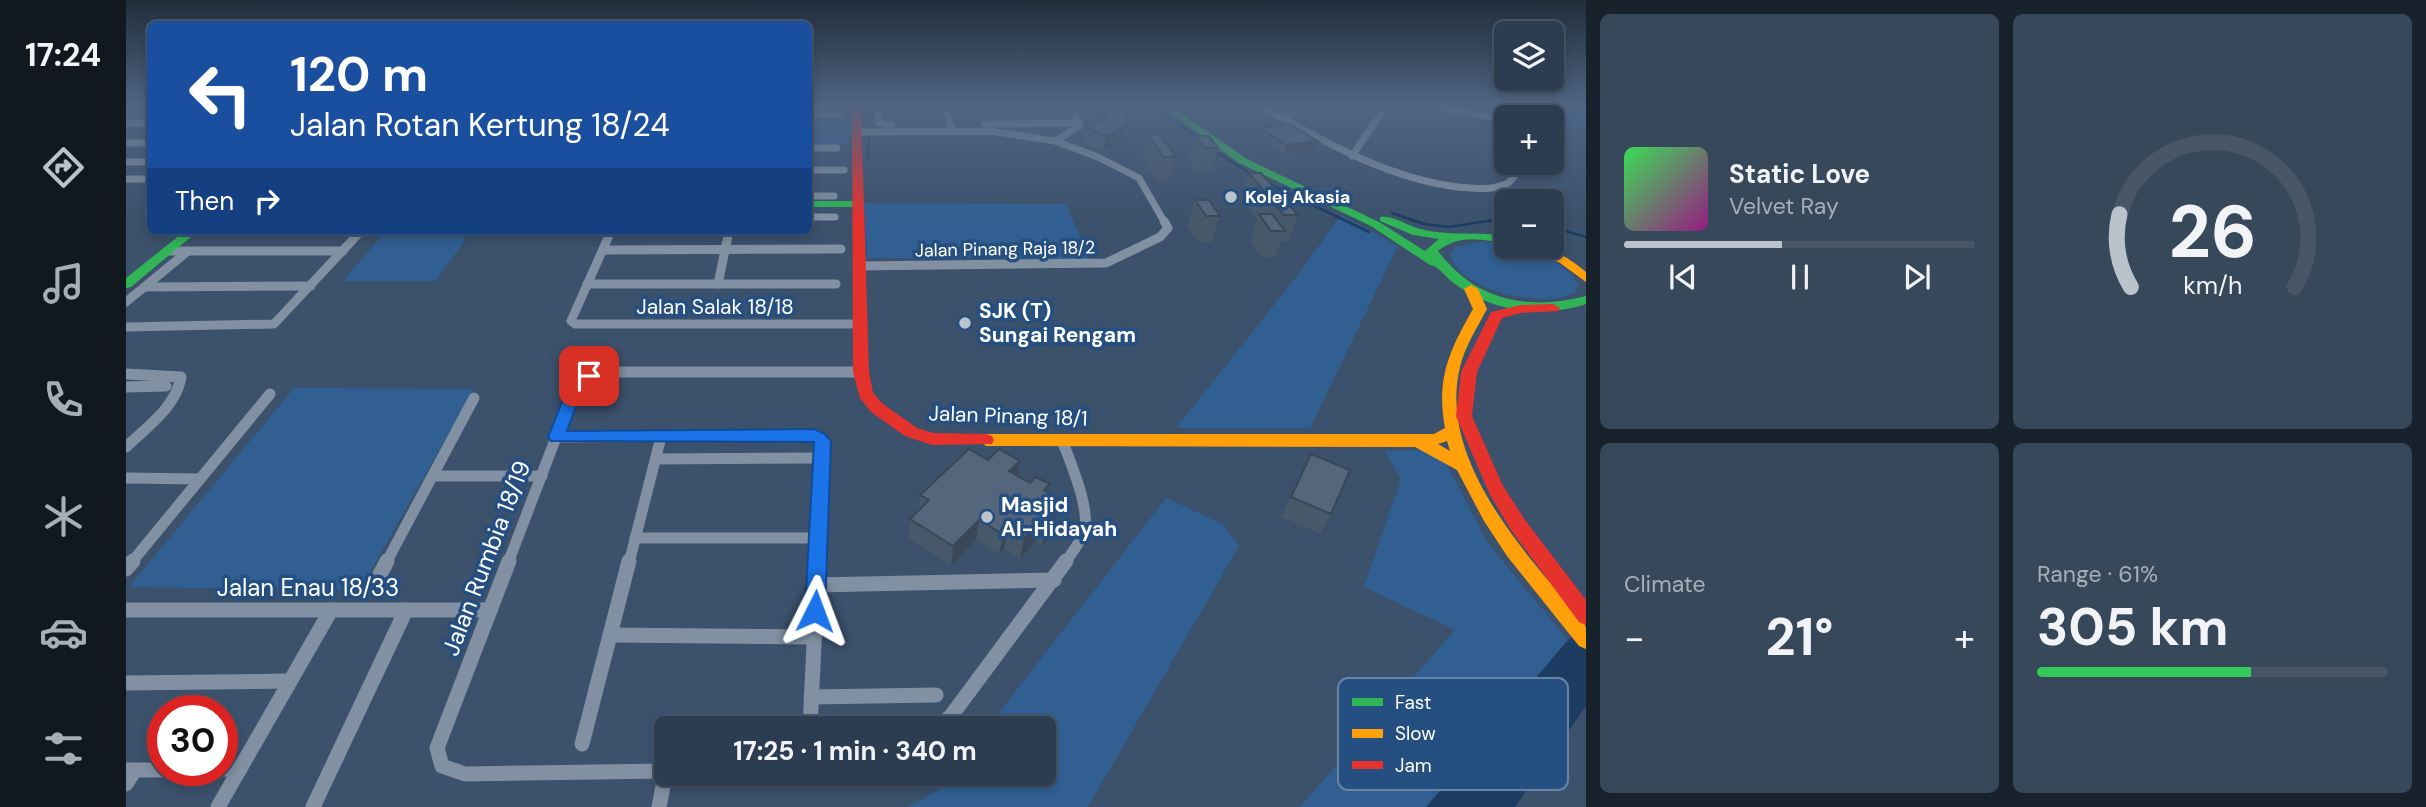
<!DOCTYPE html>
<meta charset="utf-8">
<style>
body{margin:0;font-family:"DM Sans",sans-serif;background:#38485b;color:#f1f3f6;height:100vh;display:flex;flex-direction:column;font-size:26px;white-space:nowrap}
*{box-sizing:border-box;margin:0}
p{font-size:23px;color:#a6aeb7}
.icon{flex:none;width:38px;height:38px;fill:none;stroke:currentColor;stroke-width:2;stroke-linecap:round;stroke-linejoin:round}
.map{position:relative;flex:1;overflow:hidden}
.drawer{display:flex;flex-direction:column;gap:14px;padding:14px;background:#18222d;width:840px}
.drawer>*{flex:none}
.banner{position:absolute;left:21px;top:21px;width:665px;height:214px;border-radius:10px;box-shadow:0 4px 10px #0003,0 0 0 2px #485668;background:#1a4fa0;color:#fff;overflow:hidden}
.tools{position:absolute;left:1368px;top:21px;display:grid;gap:14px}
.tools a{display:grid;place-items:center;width:70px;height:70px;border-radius:10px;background:#2c3d51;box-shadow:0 4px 10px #0003,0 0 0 2px #485668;font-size:35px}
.speed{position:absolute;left:21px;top:695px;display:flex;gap:14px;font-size:35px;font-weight:700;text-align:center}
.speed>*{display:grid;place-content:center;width:91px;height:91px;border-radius:50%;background:#2c3d51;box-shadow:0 4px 10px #0003,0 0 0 2px #485668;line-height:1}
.speed .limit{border:10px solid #d22;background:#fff;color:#111}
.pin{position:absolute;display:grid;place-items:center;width:60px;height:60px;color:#fff;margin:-30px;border-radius:14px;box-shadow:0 4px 10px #0006}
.me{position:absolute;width:77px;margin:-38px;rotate:3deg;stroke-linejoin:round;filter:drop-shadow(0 0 5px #0008)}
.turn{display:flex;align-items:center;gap:24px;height:147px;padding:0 28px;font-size:32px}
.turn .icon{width:91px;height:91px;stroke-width:2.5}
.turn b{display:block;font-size:49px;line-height:60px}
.then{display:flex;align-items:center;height:66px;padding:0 28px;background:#0003;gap:14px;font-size:26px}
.big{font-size:52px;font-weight:700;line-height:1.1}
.drawer .widget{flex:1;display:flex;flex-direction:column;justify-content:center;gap:10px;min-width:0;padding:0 24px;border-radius:10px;background:#38485b}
.drawer .dial{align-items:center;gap:0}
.dial svg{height:182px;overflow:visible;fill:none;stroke:#485668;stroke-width:7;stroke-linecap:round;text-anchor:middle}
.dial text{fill:#f1f3f6;stroke:none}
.song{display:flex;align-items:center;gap:21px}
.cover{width:84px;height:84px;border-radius:10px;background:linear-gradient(135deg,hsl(130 70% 55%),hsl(310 70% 35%))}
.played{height:7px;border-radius:4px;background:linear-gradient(90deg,#bac2cc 45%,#485668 45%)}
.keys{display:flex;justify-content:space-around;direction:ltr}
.heat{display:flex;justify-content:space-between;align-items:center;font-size:38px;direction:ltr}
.charge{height:10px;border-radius:5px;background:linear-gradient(90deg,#34c759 61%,#485668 0)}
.drawer .tiles{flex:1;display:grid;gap:14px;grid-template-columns:repeat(2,1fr)}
.trip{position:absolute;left:528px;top:716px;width:402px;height:70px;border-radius:10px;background:#2c3d51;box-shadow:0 4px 10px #0003,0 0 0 2px #485668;font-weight:700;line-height:70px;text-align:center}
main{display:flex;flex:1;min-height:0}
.tab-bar{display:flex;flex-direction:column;width:126px;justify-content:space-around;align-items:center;background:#121820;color:#a6aeb7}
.tab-bar .icon{width:49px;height:49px}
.tab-bar .selected{color:#bac2cc}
.tab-bar b{font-size:32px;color:#f1f3f6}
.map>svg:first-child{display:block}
</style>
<main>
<nav class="tab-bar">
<b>17:24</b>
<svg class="icon selected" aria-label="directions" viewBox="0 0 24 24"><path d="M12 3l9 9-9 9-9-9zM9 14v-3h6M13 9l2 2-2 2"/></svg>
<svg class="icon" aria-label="music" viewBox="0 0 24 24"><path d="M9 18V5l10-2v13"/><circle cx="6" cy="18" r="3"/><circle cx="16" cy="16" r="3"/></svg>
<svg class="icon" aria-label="phone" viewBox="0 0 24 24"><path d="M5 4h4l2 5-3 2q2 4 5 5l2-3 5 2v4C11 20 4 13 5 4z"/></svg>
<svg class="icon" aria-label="climate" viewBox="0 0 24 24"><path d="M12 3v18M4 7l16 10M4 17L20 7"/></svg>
<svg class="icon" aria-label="car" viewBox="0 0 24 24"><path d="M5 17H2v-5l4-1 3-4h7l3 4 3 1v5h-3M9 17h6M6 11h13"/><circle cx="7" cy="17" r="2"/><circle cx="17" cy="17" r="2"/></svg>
<svg class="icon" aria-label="filters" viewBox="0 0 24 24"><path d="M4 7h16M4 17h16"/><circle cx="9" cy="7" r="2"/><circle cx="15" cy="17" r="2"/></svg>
</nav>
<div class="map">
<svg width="1460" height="807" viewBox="0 0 1460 807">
<rect width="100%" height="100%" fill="#3b516c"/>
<g fill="#315f92">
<polygon points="1338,106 1460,106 1460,130 1426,123 1426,117 1396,117"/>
<polygon points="682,117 723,117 723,144 683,144"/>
<polygon points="738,203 940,204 963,259 741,258"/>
<polygon points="1215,215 1272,246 1184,428 1050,428 1171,276"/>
<polygon points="260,231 345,231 310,281 217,281"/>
<path d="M1354,242C1388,244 1431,252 1452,283L1451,291C1423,311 1329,291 1324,253L1329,247Z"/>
<polygon points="168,388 348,389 234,590 3,587"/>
<polygon points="1298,450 1321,465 1361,542 1442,640 1300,807 1174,807 1329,630 1238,587 1275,479 1259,451"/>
<polygon points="1040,498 1097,524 1113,546 962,807 782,807 813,790 826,774 919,774 919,728 861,728"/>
</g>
<polygon fill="#1d3c62" points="1460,627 1460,706 1389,807 1300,807 1442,640"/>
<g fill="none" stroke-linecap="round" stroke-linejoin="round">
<g stroke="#1d3c62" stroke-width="2.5">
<polyline points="742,106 744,125"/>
<polyline points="1029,106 1072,138"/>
<polyline points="1092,153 1125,174"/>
<polyline points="742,158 743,135"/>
<polyline points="1141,183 1243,232"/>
<polyline points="1266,213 1298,224 1323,227 1381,218"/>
<polyline points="1426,227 1460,237"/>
</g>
<g stroke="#8190a2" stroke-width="7">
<polyline points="751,106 753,123 766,125"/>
<polyline points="819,106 826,130"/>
<path d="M1135,106C1198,141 1259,178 1332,187C1347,188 1366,191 1380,184C1388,180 1392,170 1396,163"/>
<polyline points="1310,106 1381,120"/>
<polyline points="682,114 713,114"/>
<polyline points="1160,120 1172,106"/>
<polyline points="0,123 24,123"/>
<polyline points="859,124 954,123"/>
<polyline points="730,132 864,131 929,141 972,157 1013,178 1039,223"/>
<polyline points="929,141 953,126 946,106"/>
<polyline points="0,143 24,143"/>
<polyline points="682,148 711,148"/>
<polyline points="1226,156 1260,106"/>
<polyline points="0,162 24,162"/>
<polyline points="682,170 718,170"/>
<polyline points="0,179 24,179"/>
<polyline points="682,196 708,196"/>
<polyline points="682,217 709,217"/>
</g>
<g stroke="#8190a2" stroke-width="9">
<polyline points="485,231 445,321 449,324 735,324"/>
<polyline points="477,250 715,249"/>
<polyline points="41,251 217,251"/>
<polyline points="733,266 980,263 1034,237 1042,228 1038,221"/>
<polyline points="461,284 710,284"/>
<polyline points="592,284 603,231"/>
<polyline points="19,287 185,286"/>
<polyline points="0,302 62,251"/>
<polyline points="0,327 148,324 235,231"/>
</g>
<g stroke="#8190a2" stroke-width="11">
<path d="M0,374L55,377C50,407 21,427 0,447"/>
<polyline points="0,387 40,386"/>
<polyline points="431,437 688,435 697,442 692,563"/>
<path d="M936,440C944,462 967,513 957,535C952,545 945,554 939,563"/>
<polyline points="530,459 696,458"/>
<polyline points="307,476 416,476"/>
<polyline points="0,478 74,479"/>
<polyline points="509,538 692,538"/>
<polyline points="5,563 144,394"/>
<polyline points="260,563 348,398"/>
<polyline points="382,563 450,385 474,372 735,372"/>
<polyline points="503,563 535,437"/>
</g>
<g stroke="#8190a2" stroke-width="15">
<polyline points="383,561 311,748 316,766 339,774 541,771"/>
<polyline points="0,569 7,561"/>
<polyline points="690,585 928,580"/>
<polyline points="247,588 261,561"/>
<polyline points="0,610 364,610"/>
<polyline points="484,635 688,637"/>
<polyline points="0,683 164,681"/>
<polyline points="685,697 810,695"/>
<polyline points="684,728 692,561"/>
<polyline points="810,728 825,716 940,561"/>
<polyline points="456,744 503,561"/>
<polyline points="96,769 114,769"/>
<polyline points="0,770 37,770"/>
<polyline points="0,784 9,770"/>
<polyline points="92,807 205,610"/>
<polyline points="187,807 280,610"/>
<polyline points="533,807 540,771"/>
</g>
<g fill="#30b455" fill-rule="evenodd">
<path d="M1035,106H1045L1121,159L1253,222L1299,251L1313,239L1287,235L1254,221V217C1266,215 1279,224 1291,228C1320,237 1351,231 1381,236V244C1357,239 1332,234 1312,251C1350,301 1402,311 1460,296V304C1417,318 1366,312 1329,284C1320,278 1313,266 1304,265L1245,226L1113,163Z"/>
<polygon points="682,201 732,201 738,204 732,207 682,207"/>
<polygon points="59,231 72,231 5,287 0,288 0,278"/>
</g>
<g fill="#ff9f0a" fill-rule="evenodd">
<path d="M1401,247C1425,246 1442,257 1460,272V282L1434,263Z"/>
<path d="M1345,285L1352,289L1361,309C1351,328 1339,346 1334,367C1315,445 1374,522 1420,578C1429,588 1458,616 1460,628C1460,635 1460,642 1460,649L1453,646L1381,556L1358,521L1331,470L1289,447L860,446L852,440L860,434H1308L1319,428C1310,379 1323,351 1347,309L1338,289ZM1321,441L1324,451L1312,444Z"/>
</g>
<g fill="#e5322d" fill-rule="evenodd">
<polygon points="726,106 735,106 743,372 747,393 757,404 791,428 807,433 860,434 866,436 868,440 866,444 806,445 779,436 745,412 734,398 727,372"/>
<polygon points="1427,304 1434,308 1432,311 1395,313 1376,318 1351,372 1346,416 1377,486 1399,520 1460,600 1460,625 1453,622 1385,530 1363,493 1330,416 1335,372 1365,312 1395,305"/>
</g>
</g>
<g fill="#47586b">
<polygon points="976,106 994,106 997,140 977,151 957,144 960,128 975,120"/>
<polygon points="1134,128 1192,141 1189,149 1158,153 1131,135"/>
<polygon points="1022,134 1050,157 1043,181 1031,181 1016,158"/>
<polygon points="1070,136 1092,148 1084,172 1072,172 1063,160"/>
<polygon points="1123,173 1172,215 1162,241 1155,241 1149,257 1135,257 1124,240 1131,219 1114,198"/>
<polygon points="1069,200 1094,216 1086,242 1072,242 1061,226"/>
<polygon points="1185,454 1205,514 1194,534 1155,517"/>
<polygon points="862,460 894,461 891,476 922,492 929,519 926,523 922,538 916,546 909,542 894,559 878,549 873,554 850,540 825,566 782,538 784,519 793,510 794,495"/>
</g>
<g fill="#3a4757">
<polygon points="1001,124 997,140 977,151 980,136"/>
<polygon points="1192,141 1189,149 1158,153 1161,145"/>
<polygon points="894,461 891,480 883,471"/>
<polygon points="934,499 929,519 926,523 922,538 916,546 920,526 920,514"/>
<polygon points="853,520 850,540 825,566 827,546"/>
<polygon points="913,522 909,542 894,559 898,539"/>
<polygon points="882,529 878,549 873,554 877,534"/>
</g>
<g fill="#53667c" stroke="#3a4757" stroke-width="2">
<polygon points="978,106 994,106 1000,115 1001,124 980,136 960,128 980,117"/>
<polygon points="1164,124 1192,141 1161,145 1134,128"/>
<polygon points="1022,134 1034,135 1050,157 1037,157"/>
<polygon points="1070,136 1083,136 1092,148 1078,148"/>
<polygon points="1123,173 1135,173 1172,215 1158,215"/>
<polygon points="1069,200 1083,200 1094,216 1080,216"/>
<polygon points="1133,214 1146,214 1159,231 1145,231"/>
<polygon points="843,449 862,460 873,449 894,461 883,471 904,483 910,477 924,484 918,490 934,499 920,514 927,518 920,526 913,522 898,539 882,529 877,534 853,520 827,546 784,519 803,500 794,495"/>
<polygon points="1185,454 1224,470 1205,514 1165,497"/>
</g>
<linearGradient id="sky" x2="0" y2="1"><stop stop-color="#202d3b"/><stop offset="0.48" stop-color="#4f6583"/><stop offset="1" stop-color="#4f6583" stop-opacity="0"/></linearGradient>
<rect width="1460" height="219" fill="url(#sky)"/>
<polygon fill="#1a73e8" stroke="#114b97" stroke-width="2" points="463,371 470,376 457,388 441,431 688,429 699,434 705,442 699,611 696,617 689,620 682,617 679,611 688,442 425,441 422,437 443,385"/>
<g fill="#bac2cc" stroke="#264f81" stroke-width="2.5">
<circle cx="1105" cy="197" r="7"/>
<circle cx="839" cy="323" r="7"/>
<circle cx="861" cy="517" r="7"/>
</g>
<g text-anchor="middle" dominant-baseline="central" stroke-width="7" stroke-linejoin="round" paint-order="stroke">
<g font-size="18" font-weight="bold" fill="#fff" stroke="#264f81" text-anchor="start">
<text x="1119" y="197">Kolej Akasia</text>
</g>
<g font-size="18" fill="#fff" stroke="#264f81">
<text transform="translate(879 249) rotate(-1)">Jalan Pinang Raja 18/2</text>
</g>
<g font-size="21" fill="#fff" stroke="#264f81">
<text x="589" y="307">Jalan Salak 18/18</text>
<text transform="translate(882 416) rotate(2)">Jalan Pinang 18/1</text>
</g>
<g font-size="21" font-weight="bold" fill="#fff" stroke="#264f81" text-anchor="start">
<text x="853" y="311">SJK (T)<tspan x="853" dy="24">Sungai Rengam</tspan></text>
<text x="875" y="505">Masjid<tspan x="875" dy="24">Al-Hidayah</tspan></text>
</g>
<g font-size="24" fill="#fff" stroke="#264f81">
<text transform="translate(360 558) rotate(-69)">Jalan Rumbia 18/19</text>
<text x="182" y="587">Jalan Enau 18/33</text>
</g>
</g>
<rect x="1212" y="678" width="230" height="112" rx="10" fill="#264f81" stroke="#6784a7" stroke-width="2"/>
<rect x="1226" y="698" width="31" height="8" fill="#30b455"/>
<rect x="1226" y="729" width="31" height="9" fill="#ff9f0a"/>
<rect x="1226" y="761" width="31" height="8" fill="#e5322d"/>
<g font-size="19" fill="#fff">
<text x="1269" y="709">Fast</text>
<text x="1269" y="740">Slow</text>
<text x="1269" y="772">Jam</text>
</g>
</svg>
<div class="tools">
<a><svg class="icon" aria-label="layers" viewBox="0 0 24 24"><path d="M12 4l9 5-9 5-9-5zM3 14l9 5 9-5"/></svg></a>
<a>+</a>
<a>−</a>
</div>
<div class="speed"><div class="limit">30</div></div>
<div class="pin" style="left:463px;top:376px;background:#d93025"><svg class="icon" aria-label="arrive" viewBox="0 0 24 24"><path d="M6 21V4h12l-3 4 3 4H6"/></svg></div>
<svg class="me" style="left:689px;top:611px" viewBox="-20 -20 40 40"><path d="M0-17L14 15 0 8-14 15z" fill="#1a73e8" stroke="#fff" stroke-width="4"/></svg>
<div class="trip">17:25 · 1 min · 340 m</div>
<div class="banner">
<div class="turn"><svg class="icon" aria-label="left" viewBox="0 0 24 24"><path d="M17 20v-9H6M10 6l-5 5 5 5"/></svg><div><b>120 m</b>Jalan Rotan Kertung 18/24</div></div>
<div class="then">Then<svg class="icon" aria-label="right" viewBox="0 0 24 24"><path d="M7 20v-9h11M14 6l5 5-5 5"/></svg></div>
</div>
</div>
<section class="drawer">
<div class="tiles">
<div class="widget">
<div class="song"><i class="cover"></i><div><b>Static Love</b><p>Velvet Ray</p></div></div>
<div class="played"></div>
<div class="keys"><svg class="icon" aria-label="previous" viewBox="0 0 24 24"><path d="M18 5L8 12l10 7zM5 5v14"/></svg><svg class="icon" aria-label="pause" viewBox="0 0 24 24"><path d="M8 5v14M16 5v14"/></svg><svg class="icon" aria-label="next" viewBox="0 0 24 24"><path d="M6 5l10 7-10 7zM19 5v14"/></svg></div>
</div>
<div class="widget dial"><svg viewBox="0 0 100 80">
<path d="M14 69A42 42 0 1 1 86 69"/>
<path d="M14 69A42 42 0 0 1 9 37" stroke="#bac2cc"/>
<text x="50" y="56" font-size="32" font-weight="700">26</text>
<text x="50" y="72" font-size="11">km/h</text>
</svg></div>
<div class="widget"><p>Climate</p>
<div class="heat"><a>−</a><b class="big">21°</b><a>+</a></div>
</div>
<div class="widget"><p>Range · 61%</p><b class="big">305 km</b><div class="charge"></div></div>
</div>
</section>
</main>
